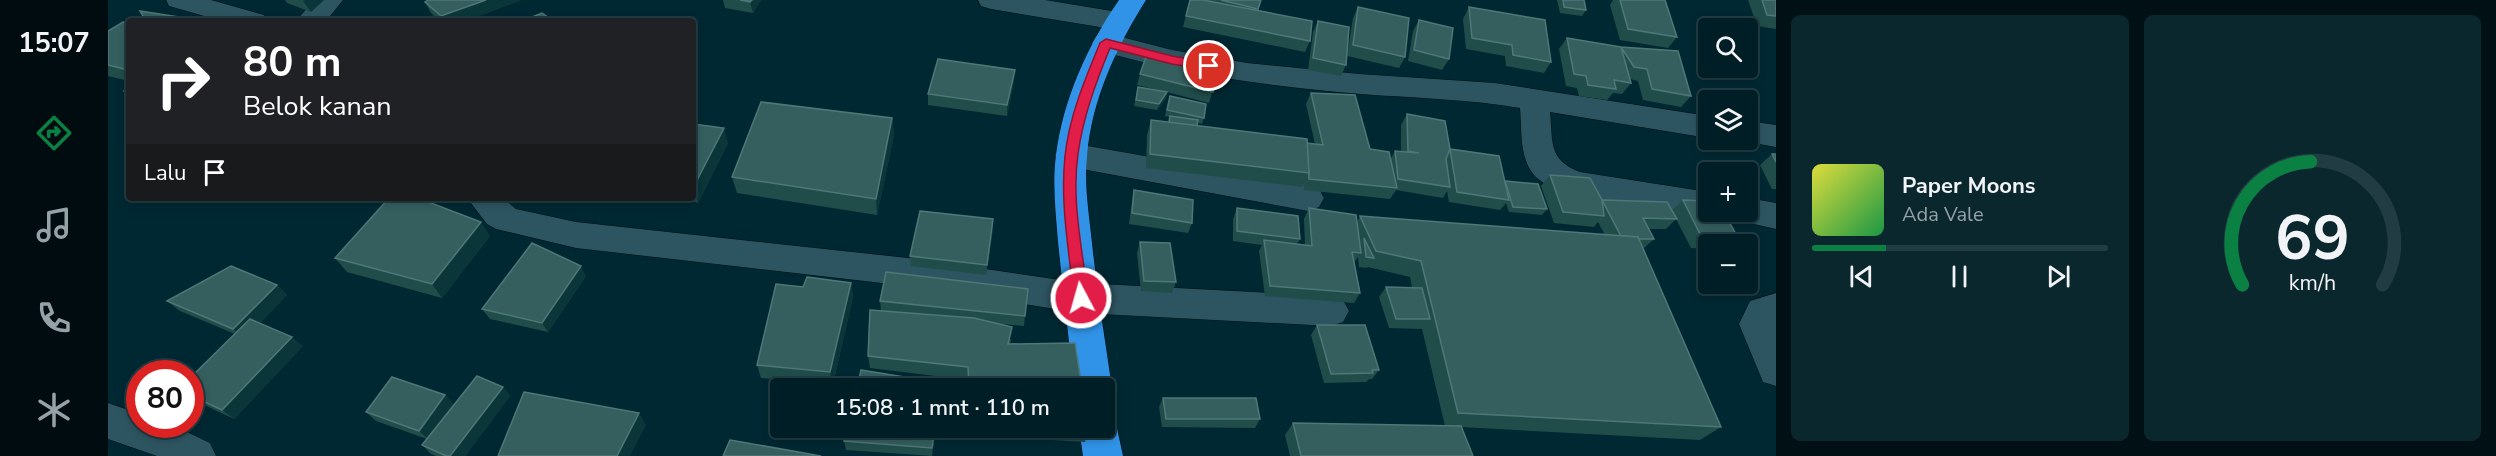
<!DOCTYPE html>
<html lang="id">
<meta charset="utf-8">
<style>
body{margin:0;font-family:"Nunito Sans",sans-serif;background:#0a272e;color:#f1f3f6;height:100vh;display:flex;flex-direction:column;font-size:22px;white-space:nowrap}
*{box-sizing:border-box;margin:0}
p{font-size:20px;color:#95a2a7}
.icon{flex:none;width:33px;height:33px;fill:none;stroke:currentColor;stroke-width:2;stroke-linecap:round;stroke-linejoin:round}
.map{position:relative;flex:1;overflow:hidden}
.side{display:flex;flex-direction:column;gap:15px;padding:15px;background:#001015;width:720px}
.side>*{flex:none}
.guide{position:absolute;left:18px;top:18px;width:570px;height:183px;border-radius:6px;box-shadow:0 3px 9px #0003,0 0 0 2px #223c43;background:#202124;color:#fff;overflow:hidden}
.fabs{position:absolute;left:1590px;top:18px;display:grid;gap:12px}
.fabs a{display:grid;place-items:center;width:60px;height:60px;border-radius:6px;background:#001e26;box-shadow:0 3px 9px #0003,0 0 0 2px #223c43;font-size:30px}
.speed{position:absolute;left:18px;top:360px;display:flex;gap:12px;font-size:30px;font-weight:700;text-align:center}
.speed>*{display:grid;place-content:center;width:78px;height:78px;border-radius:50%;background:#001e26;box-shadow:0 3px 9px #0003,0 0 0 2px #223c43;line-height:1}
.speed .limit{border:9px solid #d22;background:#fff;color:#111}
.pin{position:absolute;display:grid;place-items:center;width:51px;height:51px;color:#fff;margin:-26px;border:3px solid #fff;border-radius:50%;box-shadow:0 2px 6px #0007}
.me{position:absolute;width:66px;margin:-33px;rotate:354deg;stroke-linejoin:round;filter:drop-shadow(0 0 4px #0008)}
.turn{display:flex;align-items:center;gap:21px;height:126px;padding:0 18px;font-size:27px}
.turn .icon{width:78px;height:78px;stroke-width:2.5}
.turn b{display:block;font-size:42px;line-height:51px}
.then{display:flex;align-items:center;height:57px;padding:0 18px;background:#0003;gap:12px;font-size:22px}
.side .widget{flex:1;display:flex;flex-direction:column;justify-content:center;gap:9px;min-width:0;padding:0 21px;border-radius:9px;background:#0a272e}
.side .dial{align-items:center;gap:0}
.dial svg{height:156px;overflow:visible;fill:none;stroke:#223c43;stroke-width:7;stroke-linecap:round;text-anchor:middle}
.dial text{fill:#f1f3f6;stroke:none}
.song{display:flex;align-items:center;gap:18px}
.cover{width:72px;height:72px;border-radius:9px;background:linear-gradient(135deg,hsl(60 70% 55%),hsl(140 70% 35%))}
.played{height:6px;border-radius:3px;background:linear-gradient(90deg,#0b8043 25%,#223c43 25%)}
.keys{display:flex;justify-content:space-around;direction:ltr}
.side .tiles{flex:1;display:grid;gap:15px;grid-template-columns:repeat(2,1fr)}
.trip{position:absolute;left:662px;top:378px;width:345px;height:60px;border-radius:6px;background:#001e26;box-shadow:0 3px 9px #0003,0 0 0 2px #223c43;font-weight:600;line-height:60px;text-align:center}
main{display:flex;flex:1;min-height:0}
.menu{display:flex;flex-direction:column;width:108px;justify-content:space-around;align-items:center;background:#000c0f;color:#95a2a7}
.menu .icon{width:42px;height:42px}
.menu .on{color:#0b8043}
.menu b{font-size:27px;color:#f1f3f6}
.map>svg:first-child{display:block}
</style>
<main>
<nav class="menu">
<b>15:07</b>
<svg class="icon on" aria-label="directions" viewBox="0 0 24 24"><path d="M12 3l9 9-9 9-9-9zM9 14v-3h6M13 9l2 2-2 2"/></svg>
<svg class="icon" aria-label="music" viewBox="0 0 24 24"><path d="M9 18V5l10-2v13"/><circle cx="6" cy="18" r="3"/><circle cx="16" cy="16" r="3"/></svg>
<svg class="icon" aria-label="phone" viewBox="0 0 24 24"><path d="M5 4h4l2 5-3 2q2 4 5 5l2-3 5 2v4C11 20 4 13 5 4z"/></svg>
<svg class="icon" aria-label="climate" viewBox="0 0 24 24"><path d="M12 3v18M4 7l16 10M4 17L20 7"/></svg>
</nav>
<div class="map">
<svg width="1668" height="456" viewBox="0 0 1668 456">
<rect width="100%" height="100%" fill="#002832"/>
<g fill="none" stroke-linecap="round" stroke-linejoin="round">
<defs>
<g id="minor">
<polygon points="58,0 103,0 156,15 160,21 114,21 61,6"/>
<polygon points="206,0 235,0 218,21 188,21"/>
<polygon points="870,0 937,0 1010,12 1020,15 1024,21 1020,27 1010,30 883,9 873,6"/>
<path d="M998,33L1064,50L1139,63L1251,74L1387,83L1600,116V138L1442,112C1445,142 1440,160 1472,172L1600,192V212H1613L1600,218C1562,211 1449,202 1426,175C1411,158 1414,129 1412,108C1359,99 1306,98 1253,94C1163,87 1075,74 988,50L984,43L988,36Z"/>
<polygon points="1640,121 1668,125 1668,147 1629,140 1640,140"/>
<polygon points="963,143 1200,185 1211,189 1216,198 1211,207 1200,211 963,167 952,163 947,155 952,147"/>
<polygon points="359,198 395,198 408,209 468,222 809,259 973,283 1223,296 1235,300 1241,311 1235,322 1223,326 973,313 809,287 468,248 388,229 379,224"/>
<polygon points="1640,198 1668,203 1668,229 1628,220 1624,212 1640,212"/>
<polygon points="1668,293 1668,386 1655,382 1631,324 1642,301"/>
<polygon points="0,403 32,414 32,424 62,424 102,443 108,456 49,456 0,439"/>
</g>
<g id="highway">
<path d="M1011,0H1038C1008,48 984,99 979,156C976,185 981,214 984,243C989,291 997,340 1004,388L996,401V388H966C961,339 955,291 950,242C948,214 944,184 948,155C955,100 979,46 1011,0Z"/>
<polygon points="996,413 1004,415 1009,428 1015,456 975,456 971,428 996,428"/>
</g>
</defs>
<use href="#minor" stroke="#000f14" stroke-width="1"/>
<use href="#highway" stroke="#000f14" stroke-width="1"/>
<use href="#minor" fill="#2d5561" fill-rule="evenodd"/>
<use href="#highway" fill="#3093e7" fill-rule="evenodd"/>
</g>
<g fill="#204d4a">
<polygon points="177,0 216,0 203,12 179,3"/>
<polygon points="413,0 357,21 332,21 323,13 317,2"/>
<polygon points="615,0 653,0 645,13 617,8"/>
<polygon points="1082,0 1153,0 1150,11 1202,41 1197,52 1075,27"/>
<polygon points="1449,0 1476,0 1478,10 1474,16 1452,13"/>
<polygon points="1505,0 1557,0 1569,37 1560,48 1512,40 1502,5"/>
<polygon points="1640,0 1668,0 1668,29 1649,26"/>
<polygon points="1250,7 1297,57 1291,68 1239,56 1245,18"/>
<polygon points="1361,7 1443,62 1436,73 1398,66 1397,56 1358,49 1355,19"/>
<polygon points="1311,20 1341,59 1334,70 1300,61 1305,31"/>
<polygon points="1210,21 1238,65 1233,76 1200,70 1205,32"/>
<polygon points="21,23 21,81 0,76 0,31"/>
<polygon points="1459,38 1513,47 1583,96 1573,107 1535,100 1530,81 1522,79 1523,83 1514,94 1505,93 1499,100 1471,96 1469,88 1458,86 1451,49"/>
<polygon points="1111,69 1101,103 1059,92 1058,98 1049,110 1026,106 1030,87 1054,91 1029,85 1032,74"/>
<polygon points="906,81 899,116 820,105 820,94"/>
<polygon points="1203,93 1262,149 1283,158 1287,151 1293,151 1293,125 1299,114 1342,149 1397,182 1397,181 1439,209 1434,215 1401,212 1398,203 1392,210 1341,202 1339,191 1335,198 1288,190 1282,199 1196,190 1195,183 1194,187 1038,168 1039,135 1043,120 1060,122 1061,117 1057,116 1062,96 1096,118 1094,124 1090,123 1089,126 1207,144 1198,104"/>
<polygon points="784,118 786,135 769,215 629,193 624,177"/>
<polygon points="585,124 620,143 590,203 578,198 585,198"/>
<polygon points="1664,154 1668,154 1668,189 1664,189 1652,165"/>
<polygon points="1442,175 1494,200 1564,210 1575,200 1631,240 1626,244 1600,244 1600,249 1583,248 1568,219 1558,229 1540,229 1546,239 1535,249 1613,427 1592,440 1353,427 1365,456 1182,456 1177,435 1185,423 1337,426 1314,329 1281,328 1271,297 1278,287 1304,288 1302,277 1260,267 1259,268 1251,267 1250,257 1246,263 1252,293 1246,303 1157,296 1151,251 1154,245 1125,241 1125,219 1129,208 1192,239 1189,244 1197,245 1196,219 1201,208 1249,222 1252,216 1497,235 1490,222 1486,227 1446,223 1433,186"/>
<polygon points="1026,190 1084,223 1080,233 1021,224 1024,201"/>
<polygon points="885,229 878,275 803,266 802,256"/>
<polygon points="382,236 334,298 239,272 227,258"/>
<polygon points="1032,242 1068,282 1064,293 1033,291 1029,253"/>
<polygon points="478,276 440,332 382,319 374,309"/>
<polygon points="743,283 745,297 725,384 653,378 649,365 695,287"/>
<polygon points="169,285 179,295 152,323 195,346 126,419 82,398 82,378 127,334 72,311 59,301"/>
<polygon points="772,301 917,316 916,326 884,323 903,340 902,344 974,388 860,388 860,380 762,368 760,356 791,313 773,311"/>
<polygon points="1209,325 1271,370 1264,379 1261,379 1258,382 1216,383 1203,335"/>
<polygon points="395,387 402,396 357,456 328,456 323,454 314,445 319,439 268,421 258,412 337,395 345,404 332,423"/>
<polygon points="1055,398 1152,419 1147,428 1054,427 1051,407"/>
<polygon points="828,428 824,456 738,450 736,441"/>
<polygon points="860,428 979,428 980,430 977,442 861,435"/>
</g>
<g fill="#0a3639">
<polygon points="196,0 216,0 203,12 195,1"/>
<polygon points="378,0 413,0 357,21 335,21 333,16"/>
<polygon points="644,0 653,0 645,13 642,2"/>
<polygon points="907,70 906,81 899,116 899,105"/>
<polygon points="1059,92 1058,98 1049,110 1051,104"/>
<polygon points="784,118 786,135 769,215 768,199"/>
<polygon points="616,128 620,143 590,203 585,188"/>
<polygon points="885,219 885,229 878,275 879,265"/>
<polygon points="373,222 382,236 334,298 324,284"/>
<polygon points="473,266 478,276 440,332 434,323"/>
<polygon points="743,283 745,297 725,384 722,372"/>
<polygon points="169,285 179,295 137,338 125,329"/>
<polygon points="184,337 195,346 126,419 114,410"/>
<polygon points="395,387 402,396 357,456 342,456"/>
<polygon points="337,395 345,404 320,439 311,431"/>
<polygon points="531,413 538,425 522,456 509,456"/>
<polygon points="827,428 828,428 824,456 824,448"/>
</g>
<g fill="#345f5e" stroke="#4f7777" stroke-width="1.5">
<polygon points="320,0 378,0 333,16 317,2"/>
<polygon points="632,0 644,0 642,2"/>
<polygon points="1082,0 1095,0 1204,21 1202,41 1078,16"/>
<polygon points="1113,0 1153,0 1150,9"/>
<polygon points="1455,0 1476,0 1478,10 1456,7"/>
<polygon points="1512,0 1557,0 1569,37 1520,29"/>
<polygon points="1654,0 1668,0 1668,16 1659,15"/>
<polygon points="1250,7 1301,18 1297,57 1245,45"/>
<polygon points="1361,7 1437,20 1443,62 1405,55 1404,45 1364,38"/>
<polygon points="32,11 77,18 72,21 34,21 37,19"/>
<polygon points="434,13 445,21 414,21"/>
<polygon points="1311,20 1345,28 1341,59 1306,50"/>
<polygon points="1210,21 1241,27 1238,65 1205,58"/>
<polygon points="15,22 21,23 20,70 0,65 0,31"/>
<polygon points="1459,38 1513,47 1570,51 1583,96 1544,89 1539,69 1526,67 1513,47 1523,83 1506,80 1508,89 1480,85 1478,76 1466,74"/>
<polygon points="1040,51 1111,69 1105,92 1032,74"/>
<polygon points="830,59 907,70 899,105 820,94"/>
<polygon points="1030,87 1059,92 1051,104 1028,100"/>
<polygon points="21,88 21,97 16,91"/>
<polygon points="1203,93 1247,95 1262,149 1281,152 1289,188 1201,179 1199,143 1215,145"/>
<polygon points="1062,96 1098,104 1096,118 1059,110"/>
<polygon points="653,102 784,118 768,199 624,177"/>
<polygon points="1299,114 1337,121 1342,149 1391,156 1401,200 1349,192 1342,149 1338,159 1342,187 1290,179 1287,151 1311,153 1300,151"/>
<polygon points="1062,116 1090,120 1089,126 1061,123"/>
<polygon points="1043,120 1199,139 1201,173 1042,154"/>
<polygon points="585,124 616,128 585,188"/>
<polygon points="1664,154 1668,154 1668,162"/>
<polygon points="1442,175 1482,178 1494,200 1496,216 1455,212"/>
<polygon points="1397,181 1430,184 1439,209 1405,207"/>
<polygon points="1026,190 1085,200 1084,223 1024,213"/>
<polygon points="281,198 310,198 373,222 324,284 227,258"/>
<polygon points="1494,200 1559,202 1569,219 1535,218 1546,239 1530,239 1530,237 1513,236"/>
<polygon points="1575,200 1600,201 1600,212 1616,212 1631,240 1594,238"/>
<polygon points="1129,208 1190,216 1192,239 1129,231"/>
<polygon points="1201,208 1248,215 1253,253 1244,252 1252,293 1162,286 1156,240 1204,246"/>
<polygon points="812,211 885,219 879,265 802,256"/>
<polygon points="1252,216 1530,237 1613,427 1350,413 1313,261 1268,251"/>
<polygon points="1256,238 1266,258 1258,257"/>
<polygon points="1032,242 1062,243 1068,282 1036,281"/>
<polygon points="424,243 473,266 434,323 374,309"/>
<polygon points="123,266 169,285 125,329 59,301"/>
<polygon points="778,272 920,289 917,316 772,301"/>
<polygon points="699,277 743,283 722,372 649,365 668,284 695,287"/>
<polygon points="1278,287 1314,288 1322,319 1288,319"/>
<polygon points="762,310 866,318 904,327 900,344 967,343 974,388 861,388 860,367 760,356"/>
<polygon points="142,319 184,337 114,410 82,395 82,378"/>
<polygon points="1209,325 1257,325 1271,370 1264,370 1265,373 1223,374"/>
<polygon points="753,370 796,377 796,388 749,388"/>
<polygon points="369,376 395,387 342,456 338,456 314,445"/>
<polygon points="284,377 337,395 311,431 258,412"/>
<polygon points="416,392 531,413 509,456 390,456"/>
<polygon points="1055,398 1148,398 1152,419 1058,419"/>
<polygon points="1185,423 1353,426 1365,456 1193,456"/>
<polygon points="739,428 827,428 824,448 736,441"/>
<polygon points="931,428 979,428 980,430"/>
<polygon points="622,440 713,456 615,456"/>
</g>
<path fill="#e11d48" stroke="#92132f" stroke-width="1.5" d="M998,39L1064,56L1101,62L1107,66L1101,70L1064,64L1002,48C988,82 975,117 970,154C963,201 975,252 980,298L978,302H968L966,298C961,251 952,203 957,156C961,117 977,79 992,43Z"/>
</svg>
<div class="fabs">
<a><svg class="icon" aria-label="search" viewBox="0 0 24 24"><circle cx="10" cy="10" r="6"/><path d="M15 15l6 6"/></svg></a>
<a><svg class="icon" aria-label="layers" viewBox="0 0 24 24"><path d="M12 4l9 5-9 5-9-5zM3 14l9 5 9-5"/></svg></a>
<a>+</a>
<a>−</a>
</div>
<div class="speed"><div class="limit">80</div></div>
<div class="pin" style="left:1101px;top:66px;background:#d93025"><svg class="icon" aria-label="arrive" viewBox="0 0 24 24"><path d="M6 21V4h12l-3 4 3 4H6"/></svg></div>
<svg class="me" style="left:973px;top:298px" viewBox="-20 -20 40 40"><circle r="17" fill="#e11d48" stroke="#fff" stroke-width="3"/><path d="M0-11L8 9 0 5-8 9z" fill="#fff"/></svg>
<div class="trip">15:08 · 1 mnt · 110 m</div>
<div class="guide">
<div class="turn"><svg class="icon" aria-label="right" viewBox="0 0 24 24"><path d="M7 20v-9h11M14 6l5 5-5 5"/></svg><div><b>80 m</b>Belok kanan</div></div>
<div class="then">Lalu<svg class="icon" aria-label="arrive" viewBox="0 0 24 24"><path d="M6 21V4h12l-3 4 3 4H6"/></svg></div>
</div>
</div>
<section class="side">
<div class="tiles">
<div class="widget">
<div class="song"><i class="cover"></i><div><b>Paper Moons</b><p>Ada Vale</p></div></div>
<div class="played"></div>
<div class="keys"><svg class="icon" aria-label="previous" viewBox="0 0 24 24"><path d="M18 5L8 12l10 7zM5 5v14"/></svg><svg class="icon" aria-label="pause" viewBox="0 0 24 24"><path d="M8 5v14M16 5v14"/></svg><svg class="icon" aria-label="next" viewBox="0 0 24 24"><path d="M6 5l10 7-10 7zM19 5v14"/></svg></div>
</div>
<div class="widget dial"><svg viewBox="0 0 100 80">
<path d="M14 69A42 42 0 1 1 86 69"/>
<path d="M14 69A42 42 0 0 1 49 6" stroke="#0b8043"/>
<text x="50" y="56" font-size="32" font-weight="700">69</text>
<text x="50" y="72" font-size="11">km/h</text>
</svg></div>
</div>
</section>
</main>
